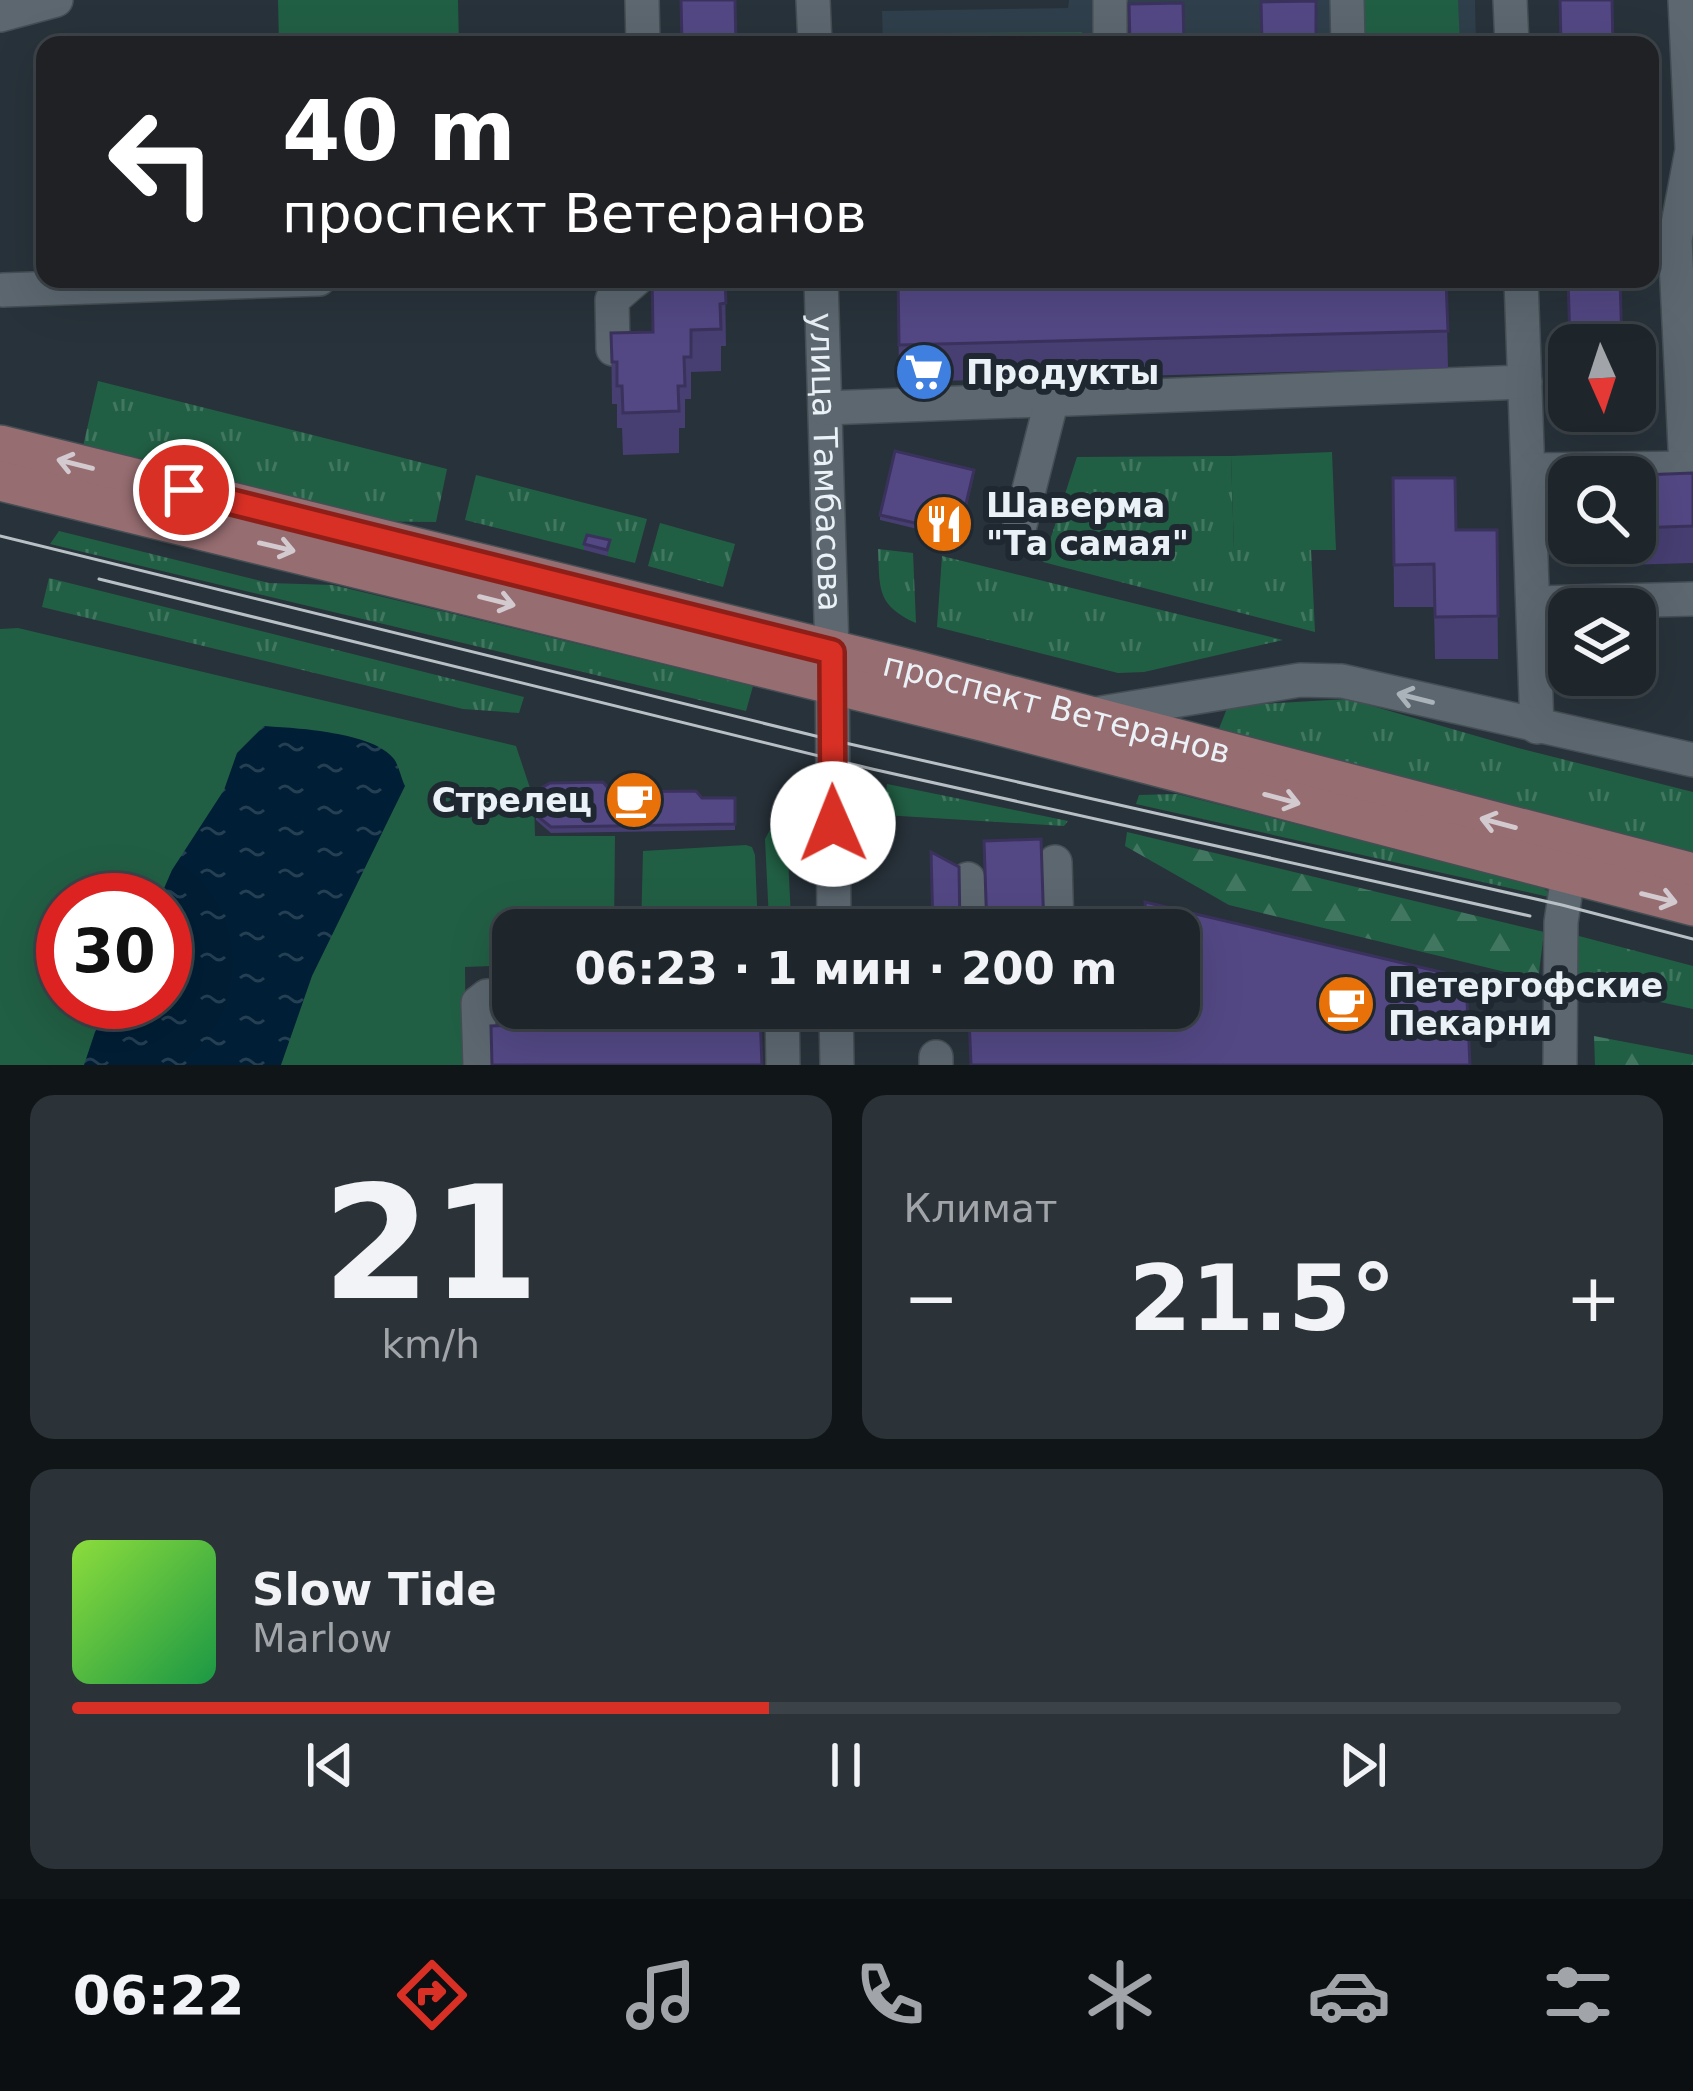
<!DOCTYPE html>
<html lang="ru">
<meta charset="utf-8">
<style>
body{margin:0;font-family:"DejaVu Sans",sans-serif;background:#2b3238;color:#f1f3f6;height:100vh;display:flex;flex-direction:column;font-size:45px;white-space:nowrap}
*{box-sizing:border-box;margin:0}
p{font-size:39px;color:#a1a5a9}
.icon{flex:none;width:66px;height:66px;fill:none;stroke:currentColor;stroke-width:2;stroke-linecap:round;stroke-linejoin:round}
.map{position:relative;height:1065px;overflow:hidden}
.side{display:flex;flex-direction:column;gap:30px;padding:30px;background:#101518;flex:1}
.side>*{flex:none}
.hud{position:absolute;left:36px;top:36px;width:1623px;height:252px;border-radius:24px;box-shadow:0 12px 48px #0002,0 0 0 3px #3c4348;background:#202124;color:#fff;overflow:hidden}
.needle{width:78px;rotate:177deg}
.controls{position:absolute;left:1548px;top:324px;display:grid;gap:24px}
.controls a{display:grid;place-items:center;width:108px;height:108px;border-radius:24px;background:#1e262c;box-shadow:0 12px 48px #0002,0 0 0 3px #3c4348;font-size:60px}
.speed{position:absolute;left:36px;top:873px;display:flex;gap:24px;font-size:60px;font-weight:700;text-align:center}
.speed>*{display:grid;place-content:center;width:156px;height:156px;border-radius:50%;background:#1e262c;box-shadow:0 12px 48px #0002,0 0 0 3px #3c4348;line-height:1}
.speed .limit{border:18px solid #d22;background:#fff;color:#111}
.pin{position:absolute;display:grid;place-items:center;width:102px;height:102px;color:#fff;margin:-51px;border:6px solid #fff;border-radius:50%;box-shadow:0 3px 12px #0007}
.me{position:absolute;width:132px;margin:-66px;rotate:359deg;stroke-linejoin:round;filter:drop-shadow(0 0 9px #0008)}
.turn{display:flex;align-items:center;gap:42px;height:252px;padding:0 48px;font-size:54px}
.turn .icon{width:156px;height:156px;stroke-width:2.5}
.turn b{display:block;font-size:84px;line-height:102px}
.big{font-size:90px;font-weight:700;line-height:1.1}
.side .widget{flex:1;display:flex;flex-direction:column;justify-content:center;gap:18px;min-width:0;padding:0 42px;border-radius:24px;background:#2b3238}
.side .dial{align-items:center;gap:0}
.dial b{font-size:156px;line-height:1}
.song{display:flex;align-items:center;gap:36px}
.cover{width:144px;height:144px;border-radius:18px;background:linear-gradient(135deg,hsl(90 70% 55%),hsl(140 70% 35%))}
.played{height:12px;border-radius:6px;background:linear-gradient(90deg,#d93025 45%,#3c4348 45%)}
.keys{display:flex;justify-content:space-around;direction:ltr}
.heat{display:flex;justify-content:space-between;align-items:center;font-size:66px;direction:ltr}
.side .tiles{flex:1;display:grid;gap:30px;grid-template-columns:1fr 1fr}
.widget:last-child{grid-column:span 2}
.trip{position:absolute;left:492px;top:909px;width:708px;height:120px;border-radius:24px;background:#1e262c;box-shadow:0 12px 48px #0002,0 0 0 3px #3c4348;font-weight:700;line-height:120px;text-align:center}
.dock{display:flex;height:192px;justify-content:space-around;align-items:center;background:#0c0f12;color:#a1a5a9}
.dock .icon{width:84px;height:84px}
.dock .on{color:#d93025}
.dock b{font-size:54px;color:#f1f3f6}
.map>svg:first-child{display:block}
</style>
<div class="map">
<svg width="1693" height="1065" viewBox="0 0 1693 1065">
<defs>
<pattern id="grass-tufts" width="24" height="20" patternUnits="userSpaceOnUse" patternTransform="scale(3)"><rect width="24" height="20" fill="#215f44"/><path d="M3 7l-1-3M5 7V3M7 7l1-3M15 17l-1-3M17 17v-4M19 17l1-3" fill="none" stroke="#417660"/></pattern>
<pattern id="forest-firs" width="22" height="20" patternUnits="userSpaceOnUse" patternTransform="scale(3)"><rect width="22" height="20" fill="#215f44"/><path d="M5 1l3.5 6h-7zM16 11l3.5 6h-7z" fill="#417660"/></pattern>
<pattern id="water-ripples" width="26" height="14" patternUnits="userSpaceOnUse" patternTransform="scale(3)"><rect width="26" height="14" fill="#001e35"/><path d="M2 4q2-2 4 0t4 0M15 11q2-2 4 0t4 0" fill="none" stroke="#253f53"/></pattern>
</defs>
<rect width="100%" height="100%" fill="#28323a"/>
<polygon fill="#2f3f4b" points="1069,0 1475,0 1476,45 883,45 882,11 1068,8"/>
<g fill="url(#grass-tufts)">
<polygon points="98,381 447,469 436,522 353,521 81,455"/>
<polygon points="1231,456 1234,550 1311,549 1315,632 1043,562 1077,457"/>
<polygon points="476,475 647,519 635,563 607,556 609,546 587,541 584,550 465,520"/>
<polygon points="660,523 735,544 723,587 648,566"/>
<polygon points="59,531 269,583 333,585 753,686 746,711 50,544"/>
<path d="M878,549L913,553L916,623C876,605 880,588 878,549Z"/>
<polygon points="942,556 1283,640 1144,672 1118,673 937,627"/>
<polygon points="49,578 524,697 519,713 463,709 42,607"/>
<polygon points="1348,699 1518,748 1693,792 1693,855 1218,731 1228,706"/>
<polygon points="887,784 1068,821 1064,826 884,815"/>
<polygon points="1177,794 1538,885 1549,892 1549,897 1136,804 1139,795"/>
<polygon points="1575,935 1693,966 1693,1009 1595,988 1574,978"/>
</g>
<g fill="url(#forest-firs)">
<polygon points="1127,832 1544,932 1538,980 1229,905 1125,846"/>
<polygon points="1594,1036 1693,1055 1693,1065 1595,1065"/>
</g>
<g fill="#215f44" fill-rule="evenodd">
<polygon points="278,0 458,0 459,45 279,45"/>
<polygon points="1364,0 1458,0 1460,45 1365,45"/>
<polygon points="1082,32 1082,45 935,45 935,33"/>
<polygon points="1332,452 1336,550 1234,550 1231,456"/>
<path d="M18,628L516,746L534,800L535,836H615L614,930H513V965L465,967L466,1065H0V629ZM63,900H165V1002H63Z"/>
<polygon points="782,828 787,836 791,919 769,921 765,839 770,830"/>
<polygon points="746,845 752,847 755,855 758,930 641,930 643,851"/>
</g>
<path fill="url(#water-ripples)" d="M264,726C295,728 374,732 394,759C399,766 401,778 405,786L312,976L281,1065H84L95,1032L112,1002H165V900H159L172,870L224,790L237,753Z"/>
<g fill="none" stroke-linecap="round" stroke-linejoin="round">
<defs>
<g id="minor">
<polyline points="642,0 643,45"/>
<polyline points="813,0 815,45"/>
<polyline points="1110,0 1110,45"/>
<polyline points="1347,0 1348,45"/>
<polyline points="1510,0 1512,45"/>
<polyline points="1685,0 1692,150 1675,240 1686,468"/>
<polyline points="0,15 56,0"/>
<path id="s1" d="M821,279L832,652L834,930"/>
<polyline points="1521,279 1537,727"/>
<polyline points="3,290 319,279"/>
<polyline points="613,349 612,300 636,279"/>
<polyline points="825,408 1525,382"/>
<polyline points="1530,470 1693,468"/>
<polyline points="1020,525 1052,399"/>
<polyline points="1535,603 1693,599"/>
<polyline points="1095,714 1300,680 1342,681 1693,760"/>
<polyline points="1055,862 1057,930"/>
<polyline points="968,879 969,930"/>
<polyline points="782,1008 783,1065"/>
<polyline points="836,1008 837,1065"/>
<polyline points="936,1057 936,1065"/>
<polyline points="480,1065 478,1003 487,996 513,995"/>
<polyline points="1560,1065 1561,922 1572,850"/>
</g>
<g id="major">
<path id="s2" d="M0,445L917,671L1693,873"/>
<polyline points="0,481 986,722 1693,906"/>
</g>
</defs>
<use href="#minor" stroke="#454e54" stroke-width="36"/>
<use href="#major" stroke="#454e54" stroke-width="42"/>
<use href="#minor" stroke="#5c6770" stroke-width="33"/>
<use href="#major" stroke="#966d71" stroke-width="39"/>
<g stroke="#b8c0c6" stroke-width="3">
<polyline points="0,536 832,740 1562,905 1693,939"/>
<polyline points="99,579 872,769 1530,916"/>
</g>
</g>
<g fill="#473e72">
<polygon points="37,170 45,170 45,262 38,262"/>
<polygon points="652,279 725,279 726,346 721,346 721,371 691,372 691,399 685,399 685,428 679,428 679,453 623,455 622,428 617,428 617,404 612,404 611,333 652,332"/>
<polygon points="898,279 1446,279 1448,368 899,382"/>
<polygon points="1693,473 1693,563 1591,566 1590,543 1635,543 1635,477"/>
<polygon points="974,476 959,539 880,520 880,515"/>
<polygon points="1393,478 1456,530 1497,530 1498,659 1435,659 1434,607 1394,607"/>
<polygon points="584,544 610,546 607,556 584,550"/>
<polygon points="536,791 615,796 735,798 735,830 551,833 536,820"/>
</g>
<g fill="#534884" stroke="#3a325c" stroke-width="3">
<polygon points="681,0 735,0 736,45 682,45"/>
<polygon points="1560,0 1612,0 1613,45 1561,45"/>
<polygon points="1316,1 1316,45 1262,45 1261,2"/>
<polygon points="1183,3 1184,45 1130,45 1129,4"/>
<polygon points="37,170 45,170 45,225 38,225"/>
<polygon points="652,279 725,279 726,303 720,304 721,329 691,330 691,357 684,357 685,386 678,386 679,411 623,413 622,386 617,386 617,362 612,362 611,333 653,332"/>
<polygon points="898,279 1446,279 1448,331 899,345"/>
<polygon points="1568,279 1620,279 1622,345 1570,345"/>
<polygon points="895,451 974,470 959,533 880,515"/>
<polygon points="1693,473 1693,526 1635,528 1635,477 1590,477"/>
<polygon points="1393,478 1455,478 1456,530 1497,530 1498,616 1435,617 1434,564 1394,565"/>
<polygon points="587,535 610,540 607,550 584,544"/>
<polygon points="603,782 615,796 615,792 696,791 702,798 735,798 735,824 551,827 536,815 536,791 550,783"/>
<polygon points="1041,839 1044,930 987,930 984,841"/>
<polygon points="931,852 959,867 960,930 933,930"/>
<polygon points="1145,902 1466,978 1470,1065 971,1065 969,1018 1179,1008 1179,930 1147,930"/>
<polygon points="760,1015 762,1065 492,1065 491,1026"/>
</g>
<defs><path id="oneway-shaft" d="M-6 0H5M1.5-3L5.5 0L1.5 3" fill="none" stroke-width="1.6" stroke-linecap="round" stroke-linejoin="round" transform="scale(3)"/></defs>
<g stroke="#d2cacf">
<use href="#oneway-shaft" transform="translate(75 464) rotate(-166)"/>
<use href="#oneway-shaft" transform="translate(277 547) rotate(13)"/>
<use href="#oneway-shaft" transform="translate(497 601) rotate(14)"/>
<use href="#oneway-shaft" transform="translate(1282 799) rotate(15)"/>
<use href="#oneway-shaft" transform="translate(1498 823) rotate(-165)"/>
<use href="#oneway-shaft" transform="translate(1659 898) rotate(14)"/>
</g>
<use stroke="#abb3ba" href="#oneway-shaft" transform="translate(1415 698) rotate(-166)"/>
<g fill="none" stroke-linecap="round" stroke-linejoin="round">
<defs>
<polyline id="route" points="184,490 832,652 833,824"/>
</defs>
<use href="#route" stroke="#8d1f18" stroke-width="30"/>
<use href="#route" stroke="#d93025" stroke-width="21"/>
</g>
<defs>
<symbol id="supermarket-disc" viewBox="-11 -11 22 22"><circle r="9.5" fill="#3f7fe0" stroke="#1f2830"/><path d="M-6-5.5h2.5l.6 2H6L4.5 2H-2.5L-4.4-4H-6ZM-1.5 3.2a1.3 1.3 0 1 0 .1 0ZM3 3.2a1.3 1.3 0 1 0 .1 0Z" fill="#fff"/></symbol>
<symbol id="restaurant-disc" viewBox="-11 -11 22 22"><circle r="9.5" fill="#e8710a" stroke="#1f2830"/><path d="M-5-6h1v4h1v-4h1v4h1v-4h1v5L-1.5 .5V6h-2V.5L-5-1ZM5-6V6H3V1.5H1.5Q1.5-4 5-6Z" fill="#fff"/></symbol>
<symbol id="cafe-disc" viewBox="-11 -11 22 22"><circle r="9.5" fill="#e8710a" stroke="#1f2830"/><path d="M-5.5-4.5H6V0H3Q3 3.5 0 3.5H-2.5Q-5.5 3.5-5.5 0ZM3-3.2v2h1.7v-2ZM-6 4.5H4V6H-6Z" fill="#fff"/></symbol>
</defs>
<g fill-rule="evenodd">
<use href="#supermarket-disc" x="891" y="339" width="66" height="66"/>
<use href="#restaurant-disc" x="911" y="491" width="66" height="66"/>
<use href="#cafe-disc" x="601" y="767" width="66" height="66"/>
<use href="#cafe-disc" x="1313" y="971" width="66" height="66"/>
</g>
<g text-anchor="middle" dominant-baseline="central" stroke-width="12" stroke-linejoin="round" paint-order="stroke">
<g font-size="33" font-weight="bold" fill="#ebf2f7" stroke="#1f2830" text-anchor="start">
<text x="966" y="372">Продукты</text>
<text x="986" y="505">Шаверма<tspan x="986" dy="38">"Та самая"</tspan></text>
<text x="592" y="800" text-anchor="end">Стрелец</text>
<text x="1388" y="985">Петергофские<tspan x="1388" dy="38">Пекарни</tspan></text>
</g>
<g font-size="33" fill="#ebf2f7" stroke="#1f2830">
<text stroke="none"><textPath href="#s1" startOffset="183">улица Тамбасова</textPath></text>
<text stroke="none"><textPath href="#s2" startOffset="1089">проспект Ветеранов</textPath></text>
</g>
</g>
</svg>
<div class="controls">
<a><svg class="needle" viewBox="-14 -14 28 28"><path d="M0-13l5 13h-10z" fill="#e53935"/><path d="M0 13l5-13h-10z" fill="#a1a5a9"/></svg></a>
<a><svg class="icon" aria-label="search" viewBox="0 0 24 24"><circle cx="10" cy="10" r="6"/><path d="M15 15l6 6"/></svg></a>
<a><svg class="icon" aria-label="layers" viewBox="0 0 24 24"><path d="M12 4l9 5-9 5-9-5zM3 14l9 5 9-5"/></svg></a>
</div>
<div class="speed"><div class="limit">30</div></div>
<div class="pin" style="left:184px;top:490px;background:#d93025"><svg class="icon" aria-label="arrive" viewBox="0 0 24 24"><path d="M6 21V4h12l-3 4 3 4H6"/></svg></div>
<svg class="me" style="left:833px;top:824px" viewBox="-20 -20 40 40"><circle r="19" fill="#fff"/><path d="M0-13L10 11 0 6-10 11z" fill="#d93025"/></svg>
<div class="trip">06:23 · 1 мин · 200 m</div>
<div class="hud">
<div class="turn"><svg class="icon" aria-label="left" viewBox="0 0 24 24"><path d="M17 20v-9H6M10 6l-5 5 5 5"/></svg><div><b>40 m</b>проспект Ветеранов</div></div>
</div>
</div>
<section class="side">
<div class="tiles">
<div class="widget dial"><b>21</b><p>km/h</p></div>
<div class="widget"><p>Климат</p>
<div class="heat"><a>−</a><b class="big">21.5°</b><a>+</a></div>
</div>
<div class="widget">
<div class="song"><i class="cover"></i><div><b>Slow Tide</b><p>Marlow</p></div></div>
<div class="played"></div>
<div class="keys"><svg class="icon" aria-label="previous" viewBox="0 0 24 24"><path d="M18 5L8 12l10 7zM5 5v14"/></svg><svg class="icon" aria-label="pause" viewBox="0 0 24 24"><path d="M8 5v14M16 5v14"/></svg><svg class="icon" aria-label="next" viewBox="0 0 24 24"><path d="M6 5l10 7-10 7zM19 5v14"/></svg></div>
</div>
</div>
</section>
<nav class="dock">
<b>06:22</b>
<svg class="icon on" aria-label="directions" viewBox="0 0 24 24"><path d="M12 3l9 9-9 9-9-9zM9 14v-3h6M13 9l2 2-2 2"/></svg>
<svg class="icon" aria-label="music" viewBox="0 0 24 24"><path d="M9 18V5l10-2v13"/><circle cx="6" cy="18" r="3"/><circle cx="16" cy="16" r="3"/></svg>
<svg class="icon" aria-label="phone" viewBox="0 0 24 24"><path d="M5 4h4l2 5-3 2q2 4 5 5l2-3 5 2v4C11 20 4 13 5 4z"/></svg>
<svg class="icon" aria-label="climate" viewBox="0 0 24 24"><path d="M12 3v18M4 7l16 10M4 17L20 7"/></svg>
<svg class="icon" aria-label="car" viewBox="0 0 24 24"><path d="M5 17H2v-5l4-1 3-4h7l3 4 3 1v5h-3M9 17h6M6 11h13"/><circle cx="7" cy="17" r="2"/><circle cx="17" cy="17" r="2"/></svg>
<svg class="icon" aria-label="filters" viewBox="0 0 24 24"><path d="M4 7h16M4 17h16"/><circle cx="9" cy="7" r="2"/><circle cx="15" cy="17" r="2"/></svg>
</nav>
